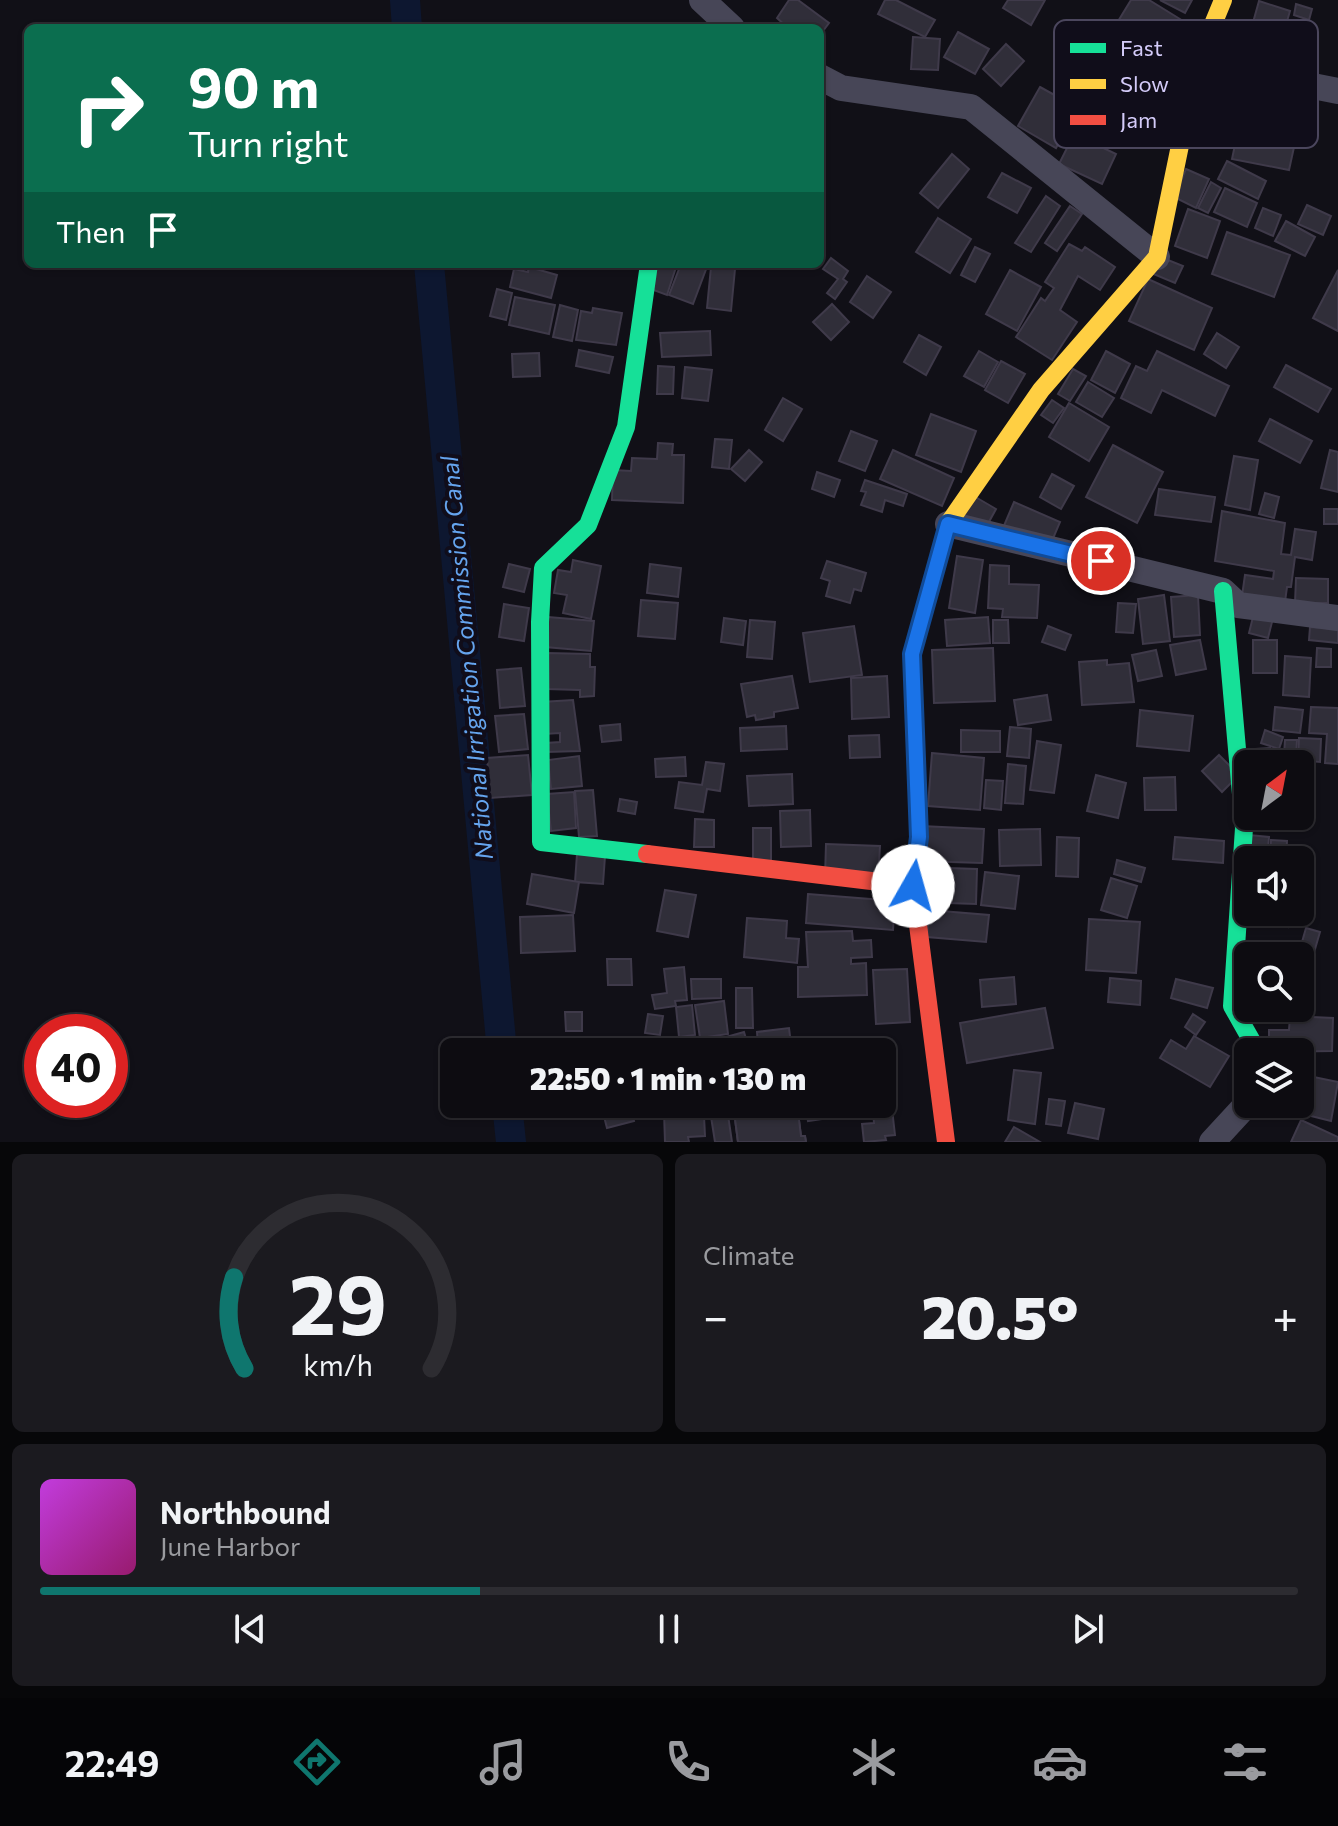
<!DOCTYPE html>
<meta charset="utf-8">
<style>
body{margin:0;font-family:Commissioner,sans-serif;background:#1b1a1f;color:#f1f3f6;height:100vh;display:flex;flex-direction:column;font-size:30px;white-space:nowrap}
*{box-sizing:border-box;margin:0}
p{font-size:26px;color:#9a9b9f}
.icon{flex:none;width:44px;height:44px;fill:none;stroke:currentColor;stroke-width:2;stroke-linecap:round;stroke-linejoin:round}
.map{position:relative;height:1142px;overflow:hidden}
.sheet{display:flex;flex-direction:column;gap:12px;padding:12px;background:#070709;flex:1}
.sheet>*{flex:none}
.top-card{position:absolute;left:24px;top:24px;width:800px;height:244px;border-radius:12px;box-shadow:0 2px 6px #0004,0 0 0 2px #2d2c31;background:#0b6e4f;color:#fff;overflow:hidden}
.needle{width:52px;rotate:32deg}
.controls{position:absolute;left:1234px;top:750px;display:grid;gap:16px}
.controls a{display:grid;place-items:center;width:80px;height:80px;border-radius:12px;background:#0d0c11;box-shadow:0 2px 6px #0004,0 0 0 2px #2d2c31;font-size:40px}
.speed{position:absolute;left:24px;top:1014px;display:flex;gap:16px;font-size:40px;font-weight:700;text-align:center}
.speed>*{display:grid;place-content:center;width:104px;height:104px;border-radius:50%;background:#0d0c11;box-shadow:0 2px 6px #0004,0 0 0 2px #2d2c31;line-height:1}
.speed .limit{border:12px solid #d22;background:#fff;color:#111}
.pin{position:absolute;display:grid;place-items:center;width:68px;height:68px;color:#fff;margin:-34px;border:4px solid #fff;border-radius:50%;box-shadow:0 2px 8px #0007}
.me{position:absolute;width:88px;margin:-44px;rotate:7deg;stroke-linejoin:round;filter:drop-shadow(0 0 6px #0008)}
.turn{display:flex;align-items:center;gap:28px;height:168px;padding:0 32px;font-size:36px}
.turn .icon{width:104px;height:104px;stroke-width:2.5}
.turn b{display:block;font-size:56px;line-height:68px}
.then{display:flex;align-items:center;height:76px;padding:0 32px;background:#0003;gap:16px;font-size:30px}
.big{font-size:60px;font-weight:800;line-height:1.1}
.sheet .widget{flex:1;display:flex;flex-direction:column;justify-content:center;gap:12px;min-width:0;padding:0 28px;border-radius:12px;background:#1b1a1f}
.sheet .dial{align-items:center;gap:0}
.dial svg{height:208px;overflow:visible;fill:none;stroke:#2d2c31;stroke-width:7;stroke-linecap:round;text-anchor:middle}
.dial text{fill:#f1f3f6;stroke:none}
.song{display:flex;align-items:center;gap:24px}
.cover{width:96px;height:96px;border-radius:12px;background:linear-gradient(135deg,hsl(290 70% 55%),hsl(320 70% 35%))}
.played{height:8px;border-radius:4px;background:linear-gradient(90deg,#0f766e 35%,#2d2c31 35%)}
.keys{display:flex;justify-content:space-around;direction:ltr}
.heat{display:flex;justify-content:space-between;align-items:center;font-size:44px;direction:ltr}
.sheet .tiles{flex:1;display:grid;gap:12px;grid-template-columns:1fr 1fr}
.widget:last-child{grid-column:span 2}
.trip{position:absolute;left:440px;top:1038px;width:456px;height:80px;border-radius:12px;background:#0d0c11;box-shadow:0 2px 6px #0004,0 0 0 2px #2d2c31;font-weight:800;line-height:80px;text-align:center}
.dock{display:flex;height:128px;justify-content:space-around;align-items:center;background:#050507;color:#9a9b9f}
.dock .icon{width:56px;height:56px}
.dock .selected{color:#0f766e}
.dock b{font-size:36px;color:#f1f3f6}
.map>svg:first-child{display:block}
</style>
<div class="map">
<svg width="1338" height="1142" viewBox="0 0 1338 1142">
<rect width="100%" height="100%" fill="#111017"/>
<g fill="none" stroke-linecap="round" stroke-linejoin="round">
<g stroke="#0d1730" stroke-width="30">
<polyline points="405,0 407,28"/>
<polyline points="429,264 502,1052"/>
<polyline points="507,1104 511,1142"/>
</g>
</g>
<g fill="#302e39" stroke="#3f3a4a" stroke-width="2">
<polygon points="789,0 798,0 829,23 820,35 820,28 788,28 777,18"/>
<polygon points="885,0 896,0 935,20 925,37 878,14"/>
<polygon points="1008,0 1045,0 1031,25 1003,8"/>
<polygon points="1131,0 1149,0 1188,24 1169,55 1117,23"/>
<polygon points="1160,0 1192,0 1185,13"/>
<polygon points="1259,1 1290,11 1283,35 1252,26"/>
<polygon points="1296,4 1312,9 1309,20 1294,15"/>
<polygon points="958,32 989,49 975,74 944,57"/>
<polygon points="913,37 940,39 938,70 911,69"/>
<polygon points="1006,44 1024,61 1001,86 983,69"/>
<polygon points="1040,87 1078,108 1056,148 1018,126"/>
<polygon points="1239,126 1296,138 1289,170 1232,159"/>
<polygon points="1074,134 1116,154 1102,184 1059,164"/>
<polygon points="952,154 969,169 938,208 920,193"/>
<polygon points="1227,161 1266,181 1258,199 1218,179"/>
<polygon points="1186,169 1209,179 1196,208 1174,197"/>
<polygon points="1002,173 1031,188 1017,213 988,197"/>
<polygon points="1211,182 1221,188 1208,213 1198,208"/>
<polygon points="1225,188 1257,203 1247,227 1214,212"/>
<polygon points="1046,196 1060,206 1031,252 1015,243"/>
<polygon points="1307,205 1331,216 1323,235 1298,224"/>
<polygon points="1070,206 1082,214 1057,251 1045,243"/>
<polygon points="1263,208 1281,215 1273,236 1255,228"/>
<polygon points="1188,209 1220,221 1207,258 1175,246"/>
<polygon points="938,218 971,239 950,273 916,252"/>
<polygon points="1286,221 1315,237 1305,256 1275,241"/>
<polygon points="1227,232 1290,255 1274,297 1212,274"/>
<polygon points="1069,244 1082,251 1085,247 1115,267 1100,290 1078,276 1060,310 1077,322 1052,360 1016,337 1041,298 1045,301 1054,288 1045,282"/>
<polygon points="975,247 990,254 975,282 961,275"/>
<polygon points="1158,256 1183,266 1175,283 1151,273"/>
<polygon points="831,258 848,271 843,279 847,282 835,299 827,293 838,279 823,269"/>
<polygon points="656,264 677,264 667,295 648,288"/>
<polygon points="681,264 708,264 693,304 669,295"/>
<polygon points="529,267 557,275 551,298 510,287 514,269 528,272"/>
<polygon points="711,267 735,269 731,311 707,308"/>
<polygon points="1010,270 1041,287 1017,331 986,314"/>
<polygon points="1338,270 1338,331 1313,318"/>
<polygon points="867,276 891,292 873,318 850,302"/>
<polygon points="1148,279 1212,308 1194,350 1129,321"/>
<polygon points="497,289 512,293 506,320 490,316"/>
<polygon points="515,297 555,305 549,334 509,325"/>
<polygon points="832,304 849,322 831,340 813,322"/>
<polygon points="560,305 578,310 572,341 553,337"/>
<polygon points="593,308 622,313 616,345 576,340 581,311 592,313"/>
<polygon points="710,331 711,355 662,357 660,333"/>
<polygon points="1217,333 1239,347 1226,368 1204,354"/>
<polygon points="919,335 941,347 926,375 904,362"/>
<polygon points="579,350 613,357 609,373 576,366"/>
<polygon points="979,351 998,362 984,387 964,376"/>
<polygon points="1106,351 1130,364 1115,393 1091,380"/>
<polygon points="1157,351 1229,386 1215,416 1162,390 1151,413 1121,398 1136,366 1147,371"/>
<polygon points="539,353 540,376 513,377 512,354"/>
<polygon points="1001,361 1025,374 1008,403 985,390"/>
<polygon points="1286,365 1331,389 1318,412 1274,387"/>
<polygon points="658,366 674,367 673,394 657,394"/>
<polygon points="685,367 712,370 708,401 682,398"/>
<polygon points="1073,369 1086,376 1070,401 1058,394"/>
<polygon points="1088,382 1114,398 1102,417 1076,402"/>
<polygon points="783,398 802,409 783,441 765,430"/>
<polygon points="1052,400 1064,408 1053,423 1041,415"/>
<polygon points="1069,403 1109,427 1089,461 1049,437"/>
<polygon points="931,414 976,431 961,472 916,455"/>
<polygon points="1270,419 1312,441 1300,463 1259,441"/>
<polygon points="851,431 877,441 865,471 839,461"/>
<polygon points="715,439 732,440 729,469 712,467"/>
<polygon points="658,443 673,444 672,455 684,455 683,503 612,500 613,470 631,471 632,458 657,459"/>
<polygon points="1113,445 1163,472 1137,523 1086,497"/>
<polygon points="749,450 762,462 745,481 731,469"/>
<polygon points="893,450 954,478 942,506 880,479"/>
<polygon points="1330,450 1338,452 1338,492 1321,488"/>
<polygon points="1234,456 1258,460 1250,510 1225,505"/>
<polygon points="817,472 840,480 834,497 812,489"/>
<polygon points="1052,474 1074,486 1061,509 1040,497"/>
<polygon points="865,480 907,494 903,506 885,500 882,512 861,505 866,492 861,491"/>
<polygon points="1159,489 1215,497 1211,522 1155,515"/>
<polygon points="1265,493 1279,497 1274,518 1259,514"/>
<polygon points="972,495 996,509 985,529 961,515"/>
<polygon points="1014,502 1060,522 1049,548 1003,528"/>
<rect x="1324" y="509" width="14" height="15"/>
<polygon points="1222,511 1285,523 1281,554 1291,555 1295,529 1316,532 1312,560 1295,557 1291,587 1287,587 1284,609 1241,603 1245,575 1273,579 1274,571 1215,561"/>
<polygon points="957,556 983,560 975,613 949,608"/>
<polygon points="573,560 601,566 591,619 563,613 567,595 554,593 558,570 571,572"/>
<polygon points="827,561 866,573 861,591 854,589 850,603 826,596 830,581 821,578"/>
<polygon points="509,564 530,569 524,592 503,587"/>
<polygon points="650,564 681,568 678,597 647,593"/>
<polygon points="990,565 1009,566 1009,584 1039,585 1037,618 1002,617 1003,609 988,608"/>
<polygon points="1296,578 1328,579 1328,603 1295,603"/>
<polygon points="1164,595 1170,641 1143,644 1138,599"/>
<polygon points="1198,595 1200,635 1174,637 1171,597"/>
<polygon points="641,600 678,603 675,639 638,636"/>
<polygon points="1118,603 1136,604 1133,633 1116,632"/>
<polygon points="504,604 529,608 524,641 499,637"/>
<polygon points="1254,613 1273,618 1268,638 1249,633"/>
<polygon points="548,617 594,621 591,651 545,647"/>
<polygon points="988,617 990,643 947,646 945,620"/>
<polygon points="724,618 746,621 743,645 721,642"/>
<polygon points="750,620 775,622 772,659 747,657"/>
<polygon points="993,620 1008,620 1009,643 993,643"/>
<polygon points="854,626 862,675 810,682 803,633"/>
<polygon points="1048,626 1071,635 1065,650 1042,642"/>
<polygon points="1310,627 1338,629 1338,643 1309,640"/>
<polygon points="1200,640 1206,669 1176,675 1170,645"/>
<rect x="1253" y="640" width="24" height="33"/>
<polygon points="993,648 995,701 934,703 932,650"/>
<polygon points="1317,648 1331,649 1331,667 1316,667"/>
<polygon points="1156,650 1162,676 1138,681 1132,655"/>
<polygon points="547,653 590,654 590,667 595,667 594,696 580,697 580,690 547,689"/>
<polygon points="1285,656 1311,658 1309,697 1283,695"/>
<polygon points="1107,660 1107,665 1129,663 1134,702 1082,705 1079,662"/>
<polygon points="521,668 525,706 500,708 497,670"/>
<polygon points="792,676 798,708 774,712 774,717 756,720 755,715 747,717 741,684"/>
<polygon points="887,676 889,717 852,719 851,678"/>
<polygon points="1047,695 1051,720 1018,725 1014,700"/>
<polygon points="573,700 580,751 547,752 546,743 560,742 560,733 544,734 541,702"/>
<polygon points="1275,707 1303,710 1300,733 1273,730"/>
<polygon points="1311,707 1338,708 1338,764 1325,763 1327,734 1309,733"/>
<polygon points="1140,710 1193,716 1189,751 1137,746"/>
<polygon points="524,714 528,749 499,752 495,716"/>
<polygon points="620,724 621,740 602,742 600,726"/>
<polygon points="786,726 787,749 741,751 740,728"/>
<polygon points="1010,727 1031,729 1029,758 1007,756"/>
<polygon points="961,730 1000,731 1000,752 961,752"/>
<polygon points="1265,730 1283,737 1279,749 1261,743"/>
<polygon points="879,735 880,757 850,758 849,736"/>
<polygon points="1299,738 1321,739 1320,762 1298,760"/>
<polygon points="1285,740 1297,740 1296,756 1284,755"/>
<polygon points="1037,741 1061,745 1054,793 1030,790"/>
<polygon points="1270,748 1271,763 1257,763 1256,749"/>
<polygon points="932,753 984,758 980,810 928,806"/>
<polygon points="528,755 532,795 490,798 487,758"/>
<polygon points="1219,755 1239,775 1222,792 1202,771"/>
<polygon points="579,756 582,786 551,789 548,760"/>
<polygon points="685,757 686,776 656,777 655,759"/>
<polygon points="706,762 724,764 720,791 707,789 703,812 675,808 679,782 702,785"/>
<polygon points="1008,764 1026,766 1023,804 1005,803"/>
<polygon points="792,774 793,804 749,806 747,776"/>
<polygon points="1300,774 1301,826 1267,827 1267,816 1300,816"/>
<polygon points="1096,775 1126,783 1118,818 1087,811"/>
<polygon points="1175,777 1176,810 1145,810 1144,778"/>
<polygon points="986,780 1003,781 1001,810 984,808"/>
<polygon points="593,790 597,836 579,837 575,791"/>
<polygon points="574,792 576,828 551,831 547,794"/>
<polygon points="620,799 637,802 635,814 618,811"/>
<polygon points="810,810 811,846 781,847 780,811"/>
<polygon points="695,819 714,820 714,847 694,847"/>
<polygon points="921,826 984,829 982,863 919,861"/>
<rect x="753" y="828" width="18" height="40"/>
<polygon points="1040,829 1041,865 1000,866 999,830"/>
<polygon points="1249,835 1269,837 1267,860 1248,860"/>
<polygon points="1057,837 1079,838 1078,877 1056,876"/>
<polygon points="1175,837 1224,841 1223,863 1173,859"/>
<polygon points="1271,840 1287,841 1286,860 1270,860"/>
<polygon points="826,844 880,846 878,880 825,877"/>
<polygon points="577,854 605,856 603,884 575,882"/>
<polygon points="1117,860 1145,868 1141,882 1114,874"/>
<polygon points="919,867 977,869 976,904 918,902"/>
<polygon points="985,872 1019,876 1015,909 981,905"/>
<polygon points="532,874 579,882 574,913 527,904"/>
<polygon points="1111,878 1137,886 1127,918 1101,910"/>
<polygon points="665,890 696,895 688,937 657,931"/>
<polygon points="808,894 895,901 893,930 806,923"/>
<polygon points="929,910 989,915 986,942 927,937"/>
<polygon points="1253,912 1290,912 1288,927 1251,921"/>
<polygon points="573,915 575,951 521,953 520,917"/>
<polygon points="747,918 787,921 786,938 799,939 797,963 744,957"/>
<polygon points="1089,919 1140,922 1136,973 1086,970"/>
<polygon points="1306,928 1320,932 1306,980 1300,978 1298,956"/>
<polygon points="852,931 853,941 871,940 872,957 851,958 851,964 866,963 867,995 798,997 798,967 808,967 806,932"/>
<polygon points="607,959 631,959 632,985 608,985"/>
<polygon points="684,967 687,1000 675,1001 676,1006 655,1009 652,995 667,993 664,969"/>
<polygon points="907,969 910,1022 876,1024 873,970"/>
<polygon points="1014,977 1016,1004 982,1007 980,980"/>
<polygon points="1110,978 1141,981 1140,1005 1108,1002"/>
<polygon points="691,979 721,979 721,998 692,999"/>
<polygon points="1176,979 1213,988 1207,1008 1171,998"/>
<polygon points="736,988 752,988 753,1028 736,1028"/>
<polygon points="724,1001 728,1034 700,1038 695,1005"/>
<polygon points="692,1005 695,1035 679,1037 676,1007"/>
<polygon points="1045,1008 1053,1048 967,1063 960,1023"/>
<polygon points="565,1012 582,1012 582,1031 566,1031"/>
<polygon points="648,1014 663,1016 660,1035 645,1033"/>
<polygon points="1193,1014 1205,1022 1196,1035 1185,1027"/>
<polygon points="1290,1016 1333,1018 1332,1051 1269,1052 1269,1030 1289,1030"/>
<polygon points="789,1028 791,1044 758,1047 757,1032"/>
<polygon points="744,1032 747,1042 703,1052 701,1044"/>
<polygon points="1194,1036 1229,1056 1210,1087 1160,1058 1171,1040 1186,1049"/>
<polygon points="1014,1070 1041,1073 1035,1124 1008,1120"/>
<polygon points="1304,1075 1338,1082 1331,1121 1295,1112 1297,1104 1300,1104"/>
<polygon points="1049,1099 1065,1101 1061,1126 1046,1124"/>
<polygon points="1075,1103 1104,1109 1098,1139 1068,1133"/>
<polygon points="630,1104 634,1121 607,1128 601,1105"/>
<polygon points="709,1104 736,1104 737,1113 728,1115 732,1142 715,1142"/>
<polygon points="744,1104 771,1104 763,1105 764,1115 776,1114 775,1104 797,1104 801,1136 805,1136 806,1142 738,1142 735,1119 746,1117"/>
<polygon points="744,1104 797,1104 801,1136 805,1136 806,1142 738,1142 735,1119 746,1117"/>
<polygon points="805,1104 854,1104 856,1114 808,1121"/>
<polygon points="892,1109 895,1135 885,1136 886,1140 864,1142 862,1124 874,1123 873,1111"/>
<polygon points="688,1111 689,1116 704,1116 705,1136 688,1137 689,1142 665,1142 664,1112"/>
<polygon points="1301,1120 1338,1137 1338,1142 1291,1142"/>
<polygon points="1014,1127 1040,1142 1005,1142"/>
</g>
<g fill="none" stroke-linecap="round" stroke-linejoin="round">
<g stroke="#474657" stroke-width="26">
<polyline points="702,0 732,28"/>
<polyline points="1197,63 1338,91"/>
<polyline points="820,77 841,88 971,107 1157,257"/>
<polyline points="948,524 1223,591 1238,605 1338,618"/>
<polyline points="1212,1142 1248,1103"/>
</g>
<g stroke="#16e098" stroke-width="18">
<polyline points="1223,591 1244,828 1232,1006 1258,1052"/>
<polyline points="647,854 541,842 540,622 543,568 588,525 626,427 649,264"/>
</g>
<polyline stroke="#ffcf43" stroke-width="18" points="927,600 948,524 1041,390 1157,257 1197,63 1223,0"/>
<g stroke="#f24e42" stroke-width="18">
<polyline points="927,600 912,654 919,837 913,886 946,1142"/>
<polyline points="647,854 913,886"/>
</g>
</g>
<g fill="none" stroke-linecap="round" stroke-linejoin="round">
<defs>
<polyline id="route" points="913,886 919,837 912,654 948,524 1101,561"/>
</defs>
<use href="#route" stroke="#114b97" stroke-width="20"/>
<use href="#route" stroke="#1a73e8" stroke-width="14"/>
</g>
<g text-anchor="middle" dominant-baseline="central" stroke-width="8" stroke-linejoin="round" paint-order="stroke">
<g font-size="24" font-style="italic" fill="#65a4ee" stroke="#100d1a">
<text transform="translate(466 658) rotate(-95)">National Irrigation Commission Canal</text>
</g>
</g>
<rect x="1054" y="20" width="264" height="128" rx="12" fill="#100d1a" stroke="#4b465d" stroke-width="2"/>
<rect x="1070" y="43" width="36" height="10" fill="#16e098"/>
<rect x="1070" y="79" width="36" height="10" fill="#ffcf43"/>
<rect x="1070" y="115" width="36" height="10" fill="#f24e42"/>
<g font-size="22" fill="#d4cbf9">
<text x="1120" y="56">Fast</text>
<text x="1120" y="92">Slow</text>
<text x="1120" y="128">Jam</text>
</g>
</svg>
<div class="controls">
<a><svg class="needle" viewBox="-14 -14 28 28"><path d="M0-13l5 13h-10z" fill="#e53935"/><path d="M0 13l5-13h-10z" fill="#9a9b9f"/></svg></a>
<a><svg class="icon" aria-label="sound" viewBox="0 0 24 24"><path d="M4 9h4l5-4v14l-5-4H4zM17 9q2 3 0 6"/></svg></a>
<a><svg class="icon" aria-label="search" viewBox="0 0 24 24"><circle cx="10" cy="10" r="6"/><path d="M15 15l6 6"/></svg></a>
<a><svg class="icon" aria-label="layers" viewBox="0 0 24 24"><path d="M12 4l9 5-9 5-9-5zM3 14l9 5 9-5"/></svg></a>
</div>
<div class="speed"><div class="limit">40</div></div>
<div class="pin" style="left:1101px;top:561px;background:#d93025"><svg class="icon" aria-label="arrive" viewBox="0 0 24 24"><path d="M6 21V4h12l-3 4 3 4H6"/></svg></div>
<svg class="me" style="left:913px;top:886px" viewBox="-20 -20 40 40"><circle r="19" fill="#fff"/><path d="M0-13L10 11 0 6-10 11z" fill="#1a73e8"/></svg>
<div class="trip">22:50 · 1 min · 130 m</div>
<div class="top-card">
<div class="turn"><svg class="icon" aria-label="right" viewBox="0 0 24 24"><path d="M7 20v-9h11M14 6l5 5-5 5"/></svg><div><b>90 m</b>Turn right</div></div>
<div class="then">Then<svg class="icon" aria-label="arrive" viewBox="0 0 24 24"><path d="M6 21V4h12l-3 4 3 4H6"/></svg></div>
</div>
</div>
<section class="sheet">
<div class="tiles">
<div class="widget dial"><svg viewBox="0 0 100 80">
<path d="M14 69A42 42 0 1 1 86 69"/>
<path d="M14 69A42 42 0 0 1 10 34" stroke="#0f766e"/>
<text x="50" y="56" font-size="32" font-weight="700">29</text>
<text x="50" y="72" font-size="11">km/h</text>
</svg></div>
<div class="widget"><p>Climate</p>
<div class="heat"><a>−</a><b class="big">20.5°</b><a>+</a></div>
</div>
<div class="widget">
<div class="song"><i class="cover"></i><div><b>Northbound</b><p>June Harbor</p></div></div>
<div class="played"></div>
<div class="keys"><svg class="icon" aria-label="previous" viewBox="0 0 24 24"><path d="M18 5L8 12l10 7zM5 5v14"/></svg><svg class="icon" aria-label="pause" viewBox="0 0 24 24"><path d="M8 5v14M16 5v14"/></svg><svg class="icon" aria-label="next" viewBox="0 0 24 24"><path d="M6 5l10 7-10 7zM19 5v14"/></svg></div>
</div>
</div>
</section>
<nav class="dock">
<b>22:49</b>
<svg class="icon selected" aria-label="directions" viewBox="0 0 24 24"><path d="M12 3l9 9-9 9-9-9zM9 14v-3h6M13 9l2 2-2 2"/></svg>
<svg class="icon" aria-label="music" viewBox="0 0 24 24"><path d="M9 18V5l10-2v13"/><circle cx="6" cy="18" r="3"/><circle cx="16" cy="16" r="3"/></svg>
<svg class="icon" aria-label="phone" viewBox="0 0 24 24"><path d="M5 4h4l2 5-3 2q2 4 5 5l2-3 5 2v4C11 20 4 13 5 4z"/></svg>
<svg class="icon" aria-label="climate" viewBox="0 0 24 24"><path d="M12 3v18M4 7l16 10M4 17L20 7"/></svg>
<svg class="icon" aria-label="car" viewBox="0 0 24 24"><path d="M5 17H2v-5l4-1 3-4h7l3 4 3 1v5h-3M9 17h6M6 11h13"/><circle cx="7" cy="17" r="2"/><circle cx="17" cy="17" r="2"/></svg>
<svg class="icon" aria-label="filters" viewBox="0 0 24 24"><path d="M4 7h16M4 17h16"/><circle cx="9" cy="7" r="2"/><circle cx="15" cy="17" r="2"/></svg>
</nav>
